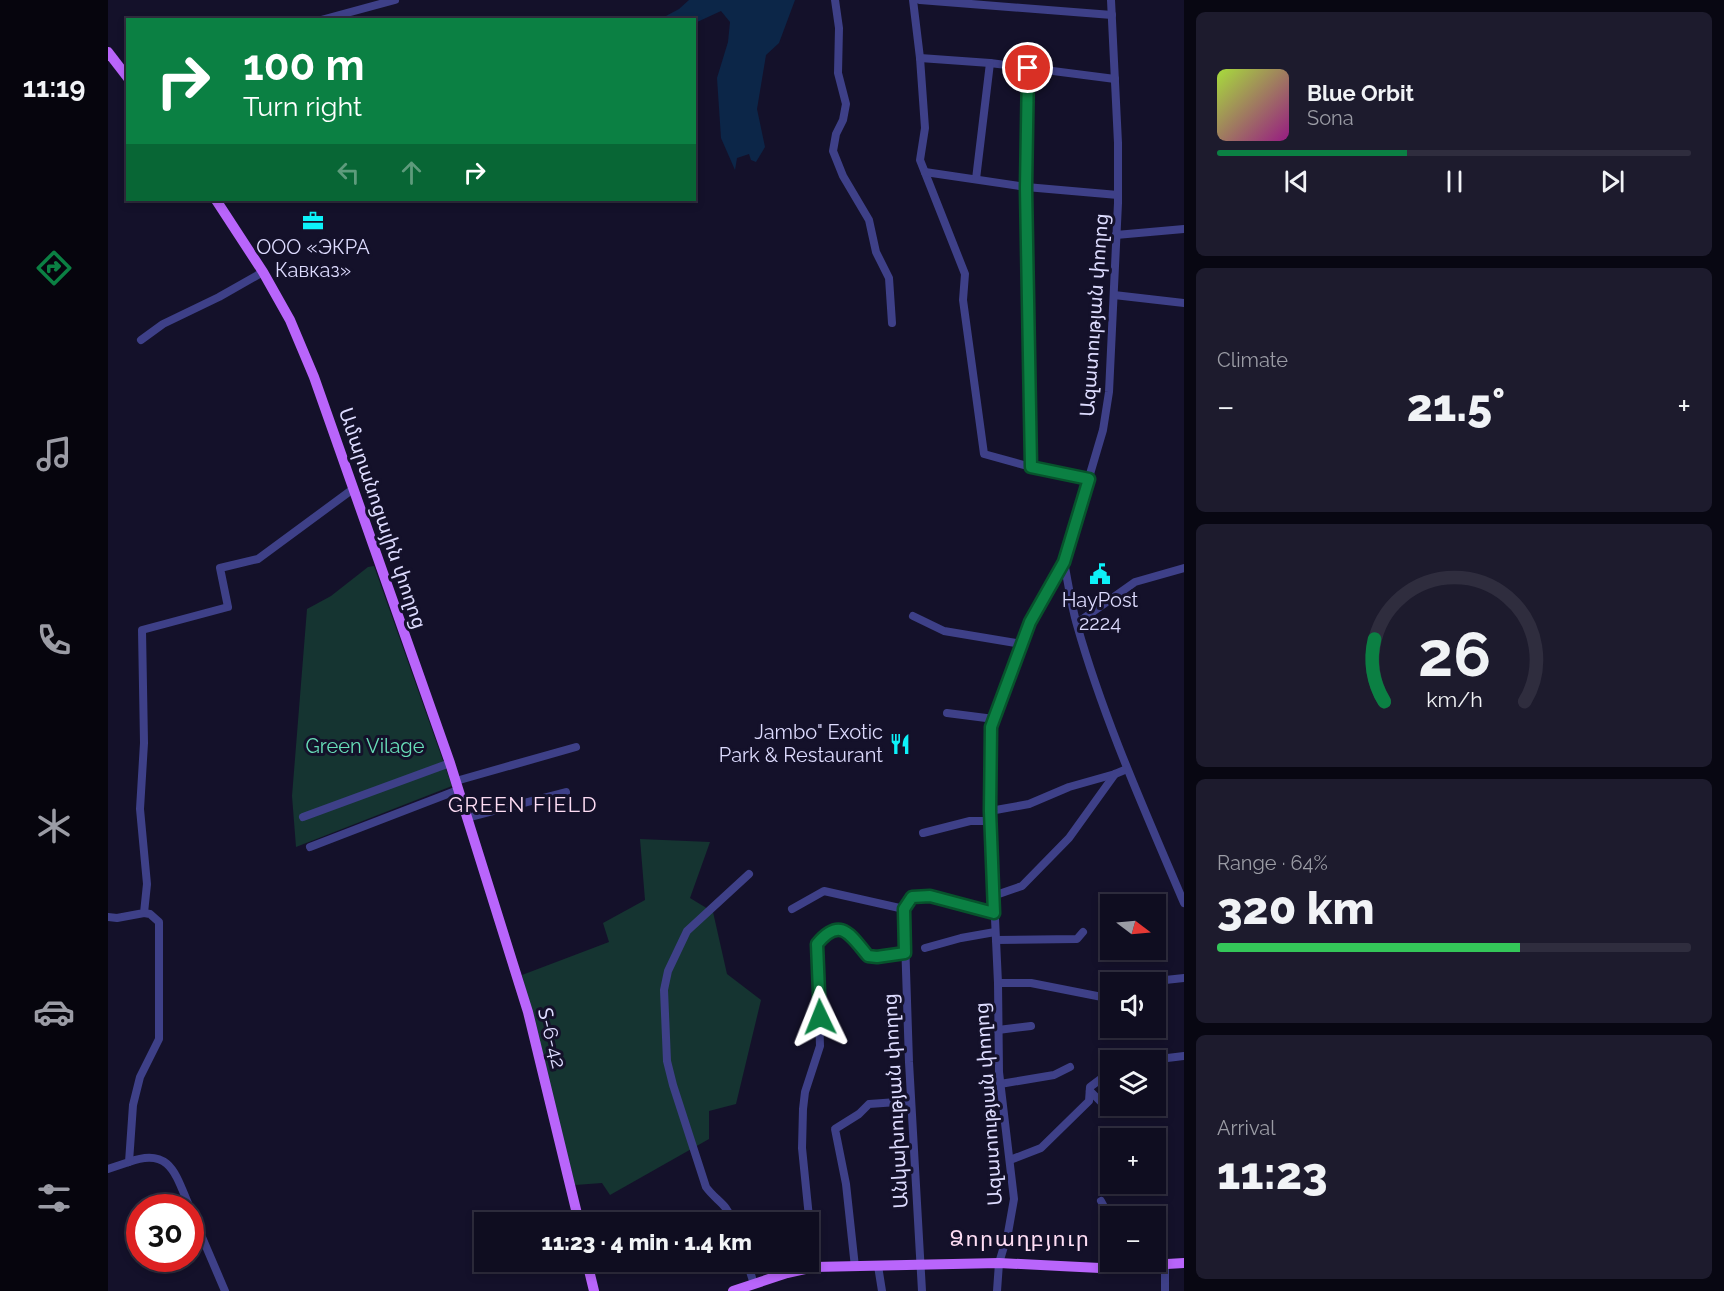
<!DOCTYPE html>
<meta charset="utf-8">
<style>
body{margin:0;font-family:Raleway,"Noto Sans Armenian",sans-serif;background:#1d1b2d;color:#f1f3f6;height:100vh;display:flex;flex-direction:column;font-size:22px;white-space:nowrap}
*{box-sizing:border-box;margin:0}
p{font-size:20px;color:#9b9ca5}
.icon{flex:none;width:33px;height:33px;fill:none;stroke:currentColor;stroke-width:2;stroke-linecap:round;stroke-linejoin:round}
.map{position:relative;flex:1;overflow:hidden}
.panel{display:flex;flex-direction:column;gap:12px;padding:12px;background:#080712;width:540px}
.panel>*{flex:none}
.hud{position:absolute;left:18px;top:18px;width:570px;height:183px;border-radius:0px;box-shadow:0 3px 9px #0003,0 0 0 2px #2f2d3e;background:#0b8043;color:#fff;overflow:hidden}
.needle{width:39px;rotate:106deg}
.buttons{position:absolute;left:992px;top:894px;display:grid;gap:12px}
.buttons a{display:grid;place-items:center;width:66px;height:66px;border-radius:0px;background:#0f0d20;box-shadow:0 3px 9px #0003,0 0 0 2px #2f2d3e;font-size:30px}
.speed{position:absolute;left:18px;top:1194px;display:flex;gap:12px;font-size:30px;font-weight:700;text-align:center}
.speed>*{display:grid;place-content:center;width:78px;height:78px;border-radius:50%;background:#0f0d20;box-shadow:0 3px 9px #0003,0 0 0 2px #2f2d3e;line-height:1}
.speed .limit{border:9px solid #d22;background:#fff;color:#111}
.pin{position:absolute;display:grid;place-items:center;width:51px;height:51px;color:#fff;margin:-26px;border:3px solid #fff;border-radius:50%;box-shadow:0 2px 6px #0007}
.me{position:absolute;width:66px;margin:-33px;rotate:358deg;stroke-linejoin:round;filter:drop-shadow(0 0 4px #0008)}
.turn{display:flex;align-items:center;gap:21px;height:126px;padding:0 18px;font-size:27px}
.turn .icon{width:78px;height:78px;stroke-width:2.5}
.turn b{display:block;font-size:42px;line-height:51px}
.lanes{display:flex;align-items:center;height:57px;padding:0 18px;background:#0003;justify-content:center;gap:30px;direction:ltr}
.lanes .off{opacity:.35}
.big{font-size:45px;font-weight:800;line-height:1.1}
.panel .tile{flex:1;display:flex;flex-direction:column;justify-content:center;gap:9px;min-width:0;padding:0 21px;border-radius:9px;background:#1d1b2d}
.panel .dial{align-items:center;gap:0}
.dial svg{height:156px;overflow:visible;fill:none;stroke:#2f2d3e;stroke-width:7;stroke-linecap:round;text-anchor:middle}
.dial text{fill:#f1f3f6;stroke:none}
.song{display:flex;align-items:center;gap:18px}
.cover{width:72px;height:72px;border-radius:9px;background:linear-gradient(135deg,hsl(80 70% 55%),hsl(310 70% 35%))}
.played{height:6px;border-radius:3px;background:linear-gradient(90deg,#0b8043 40%,#2f2d3e 40%)}
.keys{display:flex;justify-content:space-around;direction:ltr}
.heat{display:flex;justify-content:space-between;align-items:center;font-size:33px;direction:ltr}
.charge{height:9px;border-radius:4px;background:linear-gradient(90deg,#34c759 64%,#2f2d3e 0)}
.trip{position:absolute;left:366px;top:1212px;width:345px;height:60px;border-radius:0px;background:#0f0d20;box-shadow:0 3px 9px #0003,0 0 0 2px #2f2d3e;font-weight:800;line-height:60px;text-align:center}
main{display:flex;flex:1;min-height:0}
.menu{display:flex;flex-direction:column;width:108px;justify-content:space-around;align-items:center;background:#06050d;color:#9b9ca5}
.menu .icon{width:42px;height:42px}
.menu .current{color:#0b8043}
.menu b{font-size:27px;color:#f1f3f6}
.map>svg:first-child{display:block}
</style>
<main>
<nav class="menu">
<b>11:19</b>
<svg class="icon current" aria-label="directions" viewBox="0 0 24 24"><path d="M12 3l9 9-9 9-9-9zM9 14v-3h6M13 9l2 2-2 2"/></svg>
<svg class="icon" aria-label="music" viewBox="0 0 24 24"><path d="M9 18V5l10-2v13"/><circle cx="6" cy="18" r="3"/><circle cx="16" cy="16" r="3"/></svg>
<svg class="icon" aria-label="phone" viewBox="0 0 24 24"><path d="M5 4h4l2 5-3 2q2 4 5 5l2-3 5 2v4C11 20 4 13 5 4z"/></svg>
<svg class="icon" aria-label="climate" viewBox="0 0 24 24"><path d="M12 3v18M4 7l16 10M4 17L20 7"/></svg>
<svg class="icon" aria-label="car" viewBox="0 0 24 24"><path d="M5 17H2v-5l4-1 3-4h7l3 4 3 1v5h-3M9 17h6M6 11h13"/><circle cx="7" cy="17" r="2"/><circle cx="17" cy="17" r="2"/></svg>
<svg class="icon" aria-label="filters" viewBox="0 0 24 24"><path d="M4 7h16M4 17h16"/><circle cx="9" cy="7" r="2"/><circle cx="15" cy="17" r="2"/></svg>
</nav>
<div class="map">
<svg width="1076" height="1291" viewBox="0 0 1076 1291">
<rect width="100%" height="100%" fill="#14112a"/>
<g fill="#153431">
<polygon points="266,566 344,786 188,847 184,796 199,609 223,596 260,567"/>
<polygon points="532,839 602,842 582,898 605,912 619,974 653,1000 628,1104 601,1111 601,1139 502,1195 494,1183 467,1185 414,975 501,942 495,923 537,900"/>
</g>
<polygon fill="#0c2648" points="581,0 687,0 671,43 658,55 649,109 657,147 648,162 643,160 641,154 629,158 627,170 613,138 609,78 620,42 622,22 613,11 587,23 586,20 559,19 558,16 571,9"/>
<g fill="none" stroke-linecap="round" stroke-linejoin="round">
<g stroke="#3e4088" stroke-width="8">
<polyline points="727,0 731,28 730,73 738,104 735,120 728,134 725,151 735,176 761,220 768,252 781,278 784,323"/>
<polyline points="805,0 812,58 817,128 812,160 857,274 855,300 876,454 923,467 981,479"/>
<polyline points="812,0 1004,15"/>
<polyline points="213,20 287,0"/>
<polyline points="812,58 882,63 1007,79"/>
<polyline points="920,68 918,187 923,467"/>
<polyline points="817,172 918,187 1010,195"/>
<polyline points="868,179 882,63"/>
<polyline points="1008,235 1076,229"/>
<polyline points="1006,295 1076,303"/>
<polyline points="33,340 55,324 111,297 155,272"/>
<path d="M956,562C960,582 963,604 969,625C996,720 1037,811 1076,903"/>
<polyline points="805,616 836,631 914,644"/>
<polyline points="969,623 1027,582 1076,568"/>
<polyline points="839,713 886,719"/>
<polyline points="348,781 468,747"/>
<polyline points="882,811 921,804 961,787 1007,774 1019,769"/>
<polyline points="195,817 342,763"/>
<polyline points="359,818 458,792"/>
<polyline points="815,833 862,821 882,821"/>
<polyline points="202,847 350,790"/>
<polyline points="885,896 914,886 961,838 1007,774"/>
<polyline points="684,909 716,891 796,909"/>
<polyline points="796,909 801,1062 814,1291"/>
<polyline points="796,909 804,897 822,896 886,913"/>
<polyline points="0,917 9,918 36,913 39,884 32,809 36,743 34,630 120,607 112,568 150,559 245,489"/>
<polyline points="888,940 969,939 975,932"/>
<polyline points="817,948 853,938 887,932"/>
<polyline points="1039,982 1076,978"/>
<polyline points="890,983 923,983 994,997 1002,994"/>
<polyline points="890,1030 923,1026"/>
<polyline points="1043,1060 1076,1056"/>
<polyline points="892,1084 946,1075 962,1067"/>
<polyline points="982,1091 997,1106"/>
<polyline points="902,1160 933,1148 981,1101 982,1087 1002,1072"/>
<path d="M21,1162C63,1146 68,1176 82,1208"/>
<polyline points="0,1169 21,1162 25,1105 32,1077 51,1039 51,922 42,914 36,913"/>
<polyline points="993,1201 1002,1218"/>
<polyline points="82,1209 117,1291"/>
<path d="M625,1222C618,1202 609,1202 598,1187L565,1085L559,1061L556,990L560,971L579,931L641,874"/>
<polyline points="639,1262 646,1284"/>
<polyline points="770,1266 774,1291"/>
<path d="M706,1267L694,1148L695,1109L697,1092L712,1046L709,944C734,915 743,936 760,956L769,957L797,953"/>
<polyline points="747,1267 738,1184 727,1129 751,1114 761,1104 803,1101"/>
<polyline points="992,1268 1002,1253"/>
<polyline points="889,1291 891,1263 900,1233 906,1199 891,1072 890,983 882,811 883,727 922,622 956,562 995,430 1001,392 1010,203 1010,143 1003,0"/>
<polyline points="1057,1291 1057,1265"/>
</g>
<g stroke="#b965fb" stroke-width="10">
<polyline points="0,52 20,78"/>
<polyline points="108,200 155,272 182,320 206,377 342,763 420,1012 471,1222"/>
<polyline points="479,1262 486,1291"/>
<polyline points="625,1291 679,1273 706,1267 891,1263 992,1268 1076,1263"/>
</g>
</g>
<g fill="none" stroke-linecap="round" stroke-linejoin="round">
<defs>
<path id="route" d="M712,1017L709,944C733,915 743,936 760,956L769,957L797,953L796,909L804,897L822,896L886,913L882,811L883,727L922,622L956,562L981,479L923,467L918,188L920,68"/>
</defs>
<use href="#route" stroke="#07532c" stroke-width="15"/>
<use href="#route" stroke="#0b8043" stroke-width="10"/>
</g>
<defs>
<symbol id="office-bare" viewBox="-9 -9 18 18"><path d="M-6-3h4V-5.5h4V-3h4V5H-6ZM-1-4.5V-3h2v-1.5ZM-6 0V1H6V0Z" fill="#0df2f9" stroke="#14112a" stroke-width="2.5" paint-order="stroke"/></symbol>
<symbol id="civic-bare" viewBox="-9 -9 18 18"><path d="M-.6-6.5H3V-4.5H.6V-3L4-1V1h2V6H-6V1h2V-1L-.6-3ZM-1.2 2.5V6h2.4V2.5Z" fill="#0df2f9" stroke="#14112a" stroke-width="2.5" paint-order="stroke"/></symbol>
<symbol id="restaurant-bare" viewBox="-9 -9 18 18"><path d="M-5-6h1v4h1v-4h1v4h1v-4h1v5L-1.5 .5V6h-2V.5L-5-1ZM5-6V6H3V1.5H1.5Q1.5-4 5-6Z" fill="#0df2f9" stroke="#14112a" stroke-width="2.5" paint-order="stroke"/></symbol>
</defs>
<g fill-rule="evenodd">
<use href="#office-bare" x="190" y="206" width="30" height="30"/>
<use href="#civic-bare" x="977" y="559" width="30" height="30"/>
<use href="#restaurant-bare" x="777" y="729" width="30" height="30"/>
</g>
<g text-anchor="middle" dominant-baseline="central" stroke-width="6" stroke-linejoin="round" paint-order="stroke">
<g font-size="20" fill="#dddbfe" stroke="#14112a">
<text x="205" y="247">ООО «ЭКРА<tspan x="205" dy="23">Кавказ»</tspan></text>
<text x="992" y="600">HayPost<tspan x="992" dy="23">2224</tspan></text>
<text x="775" y="732" text-anchor="end">Jambo" Exotic<tspan x="775" dy="23">Park &amp; Restaurant</tspan></text>
</g>
<g font-size="20" fill="#dddbfe" stroke="#14112a">
<text transform="translate(986 315) rotate(-86)">Ազատության փողոց</text>
<text transform="translate(275 518) rotate(71)">Ամարանոցային փողոց</text>
<text transform="translate(444 1038) rotate(76)">Տ-6-42</text>
<text transform="translate(787 1101) rotate(-93)">Անկախության փողոց</text>
<text transform="translate(880 1104) rotate(-94)">Ազատության փողոց</text>
</g>
<g font-size="20" fill="#68deb8" stroke="#14112a">
<text x="257" y="746">Green Vilage</text>
</g>
<g font-size="21" letter-spacing="1.5" fill="#feddf4" stroke="#14112a">
<text x="415" y="804">GREEN FIELD</text>
</g>
<g font-size="22" letter-spacing="1.5" fill="#feddf4" stroke="#14112a">
<text x="912" y="1238">Ձորաղբյուր</text>
</g>
</g>
</svg>
<div class="buttons">
<a><svg class="needle" viewBox="-14 -14 28 28"><path d="M0-13l5 13h-10z" fill="#e53935"/><path d="M0 13l5-13h-10z" fill="#9b9ca5"/></svg></a>
<a><svg class="icon" aria-label="sound" viewBox="0 0 24 24"><path d="M4 9h4l5-4v14l-5-4H4zM17 9q2 3 0 6"/></svg></a>
<a><svg class="icon" aria-label="layers" viewBox="0 0 24 24"><path d="M12 4l9 5-9 5-9-5zM3 14l9 5 9-5"/></svg></a>
<a>+</a>
<a>−</a>
</div>
<div class="speed"><div class="limit">30</div></div>
<div class="pin" style="left:920px;top:68px;background:#d93025"><svg class="icon" aria-label="arrive" viewBox="0 0 24 24"><path d="M6 21V4h12l-3 4 3 4H6"/></svg></div>
<svg class="me" style="left:712px;top:1017px" viewBox="-20 -20 40 40"><path d="M0-17L14 15 0 8-14 15z" fill="#0b8043" stroke="#fff" stroke-width="4"/></svg>
<div class="trip">11:23 · 4 min · 1.4 km</div>
<div class="hud">
<div class="turn"><svg class="icon" aria-label="right" viewBox="0 0 24 24"><path d="M7 20v-9h11M14 6l5 5-5 5"/></svg><div><b>100 m</b>Turn right</div></div>
<div class="lanes"><svg class="icon off" aria-label="left" viewBox="0 0 24 24"><path d="M17 20v-9H6M10 6l-5 5 5 5"/></svg><svg class="icon off" aria-label="ahead" viewBox="0 0 24 24"><path d="M12 20V5M6 11l6-6 6 6"/></svg><svg class="icon" aria-label="right" viewBox="0 0 24 24"><path d="M7 20v-9h11M14 6l5 5-5 5"/></svg></div>
</div>
</div>
<section class="panel">
<div class="tile">
<div class="song"><i class="cover"></i><div><b>Blue Orbit</b><p>Sona</p></div></div>
<div class="played"></div>
<div class="keys"><svg class="icon" aria-label="previous" viewBox="0 0 24 24"><path d="M18 5L8 12l10 7zM5 5v14"/></svg><svg class="icon" aria-label="pause" viewBox="0 0 24 24"><path d="M8 5v14M16 5v14"/></svg><svg class="icon" aria-label="next" viewBox="0 0 24 24"><path d="M6 5l10 7-10 7zM19 5v14"/></svg></div>
</div>
<div class="tile"><p>Climate</p>
<div class="heat"><a>−</a><b class="big">21.5°</b><a>+</a></div>
</div>
<div class="tile dial"><svg viewBox="0 0 100 80">
<path d="M14 69A42 42 0 1 1 86 69"/>
<path d="M14 69A42 42 0 0 1 9 37" stroke="#0b8043"/>
<text x="50" y="56" font-size="32" font-weight="700">26</text>
<text x="50" y="72" font-size="11">km/h</text>
</svg></div>
<div class="tile"><p>Range · 64%</p><b class="big">320 km</b><div class="charge"></div></div>
<div class="tile"><p>Arrival</p><b class="big">11:23</b></div>
</section>
</main>
